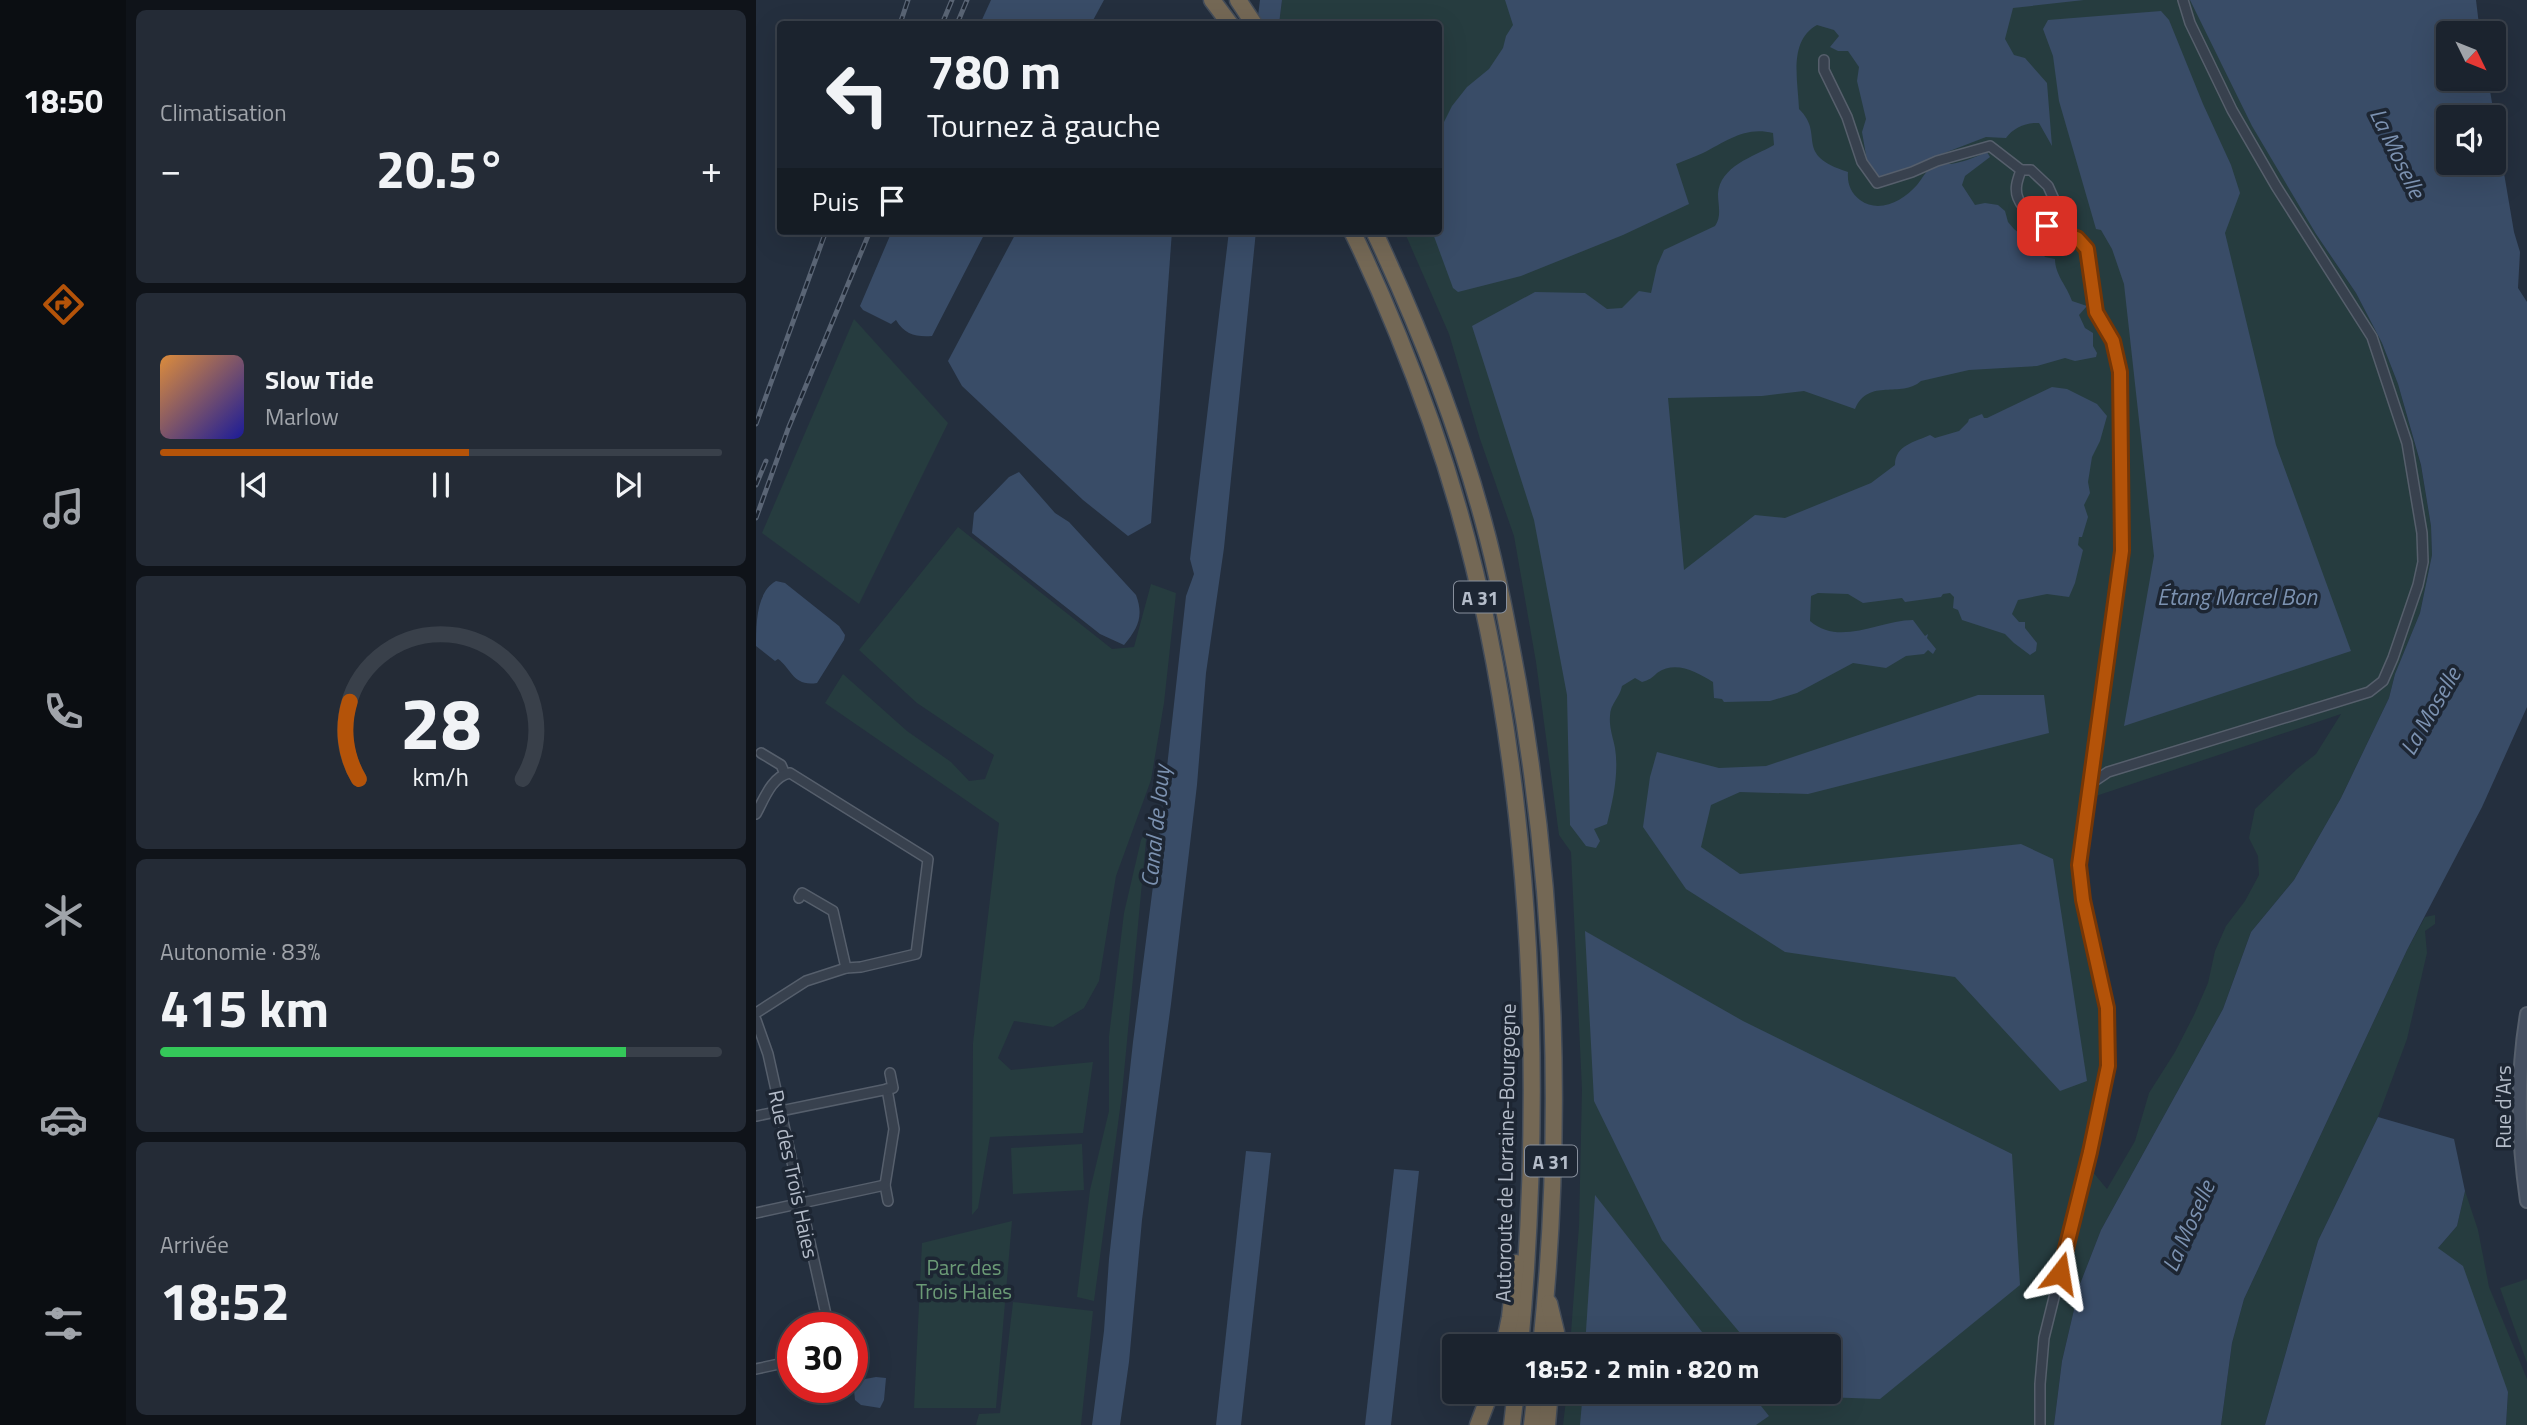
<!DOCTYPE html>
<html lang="fr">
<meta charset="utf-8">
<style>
body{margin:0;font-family:"Titillium Web",sans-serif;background:#242b36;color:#f1f3f6;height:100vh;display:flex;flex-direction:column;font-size:26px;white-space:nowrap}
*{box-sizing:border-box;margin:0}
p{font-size:23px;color:#a0a4aa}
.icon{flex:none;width:38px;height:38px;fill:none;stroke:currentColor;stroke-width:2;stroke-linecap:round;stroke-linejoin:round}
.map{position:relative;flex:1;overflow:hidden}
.sheet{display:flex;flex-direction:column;gap:10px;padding:10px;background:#0f1319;width:630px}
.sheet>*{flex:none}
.top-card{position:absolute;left:21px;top:21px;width:665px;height:214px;border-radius:7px;box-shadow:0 7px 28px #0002,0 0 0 2px #39404a;background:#1b232e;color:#f1f3f6;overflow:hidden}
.needle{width:46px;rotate:133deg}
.controls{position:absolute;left:1680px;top:21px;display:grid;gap:14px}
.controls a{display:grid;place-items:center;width:70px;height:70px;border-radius:7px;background:#1b232e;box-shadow:0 7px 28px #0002,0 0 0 2px #39404a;font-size:35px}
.speed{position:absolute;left:21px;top:1312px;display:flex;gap:14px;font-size:35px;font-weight:700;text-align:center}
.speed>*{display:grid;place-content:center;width:91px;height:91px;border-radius:50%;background:#1b232e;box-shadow:0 7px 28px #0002,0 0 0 2px #39404a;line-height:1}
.speed .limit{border:10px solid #d22;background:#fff;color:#111}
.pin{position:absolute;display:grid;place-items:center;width:60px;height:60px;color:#fff;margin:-30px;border-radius:14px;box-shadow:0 4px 10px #0006}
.me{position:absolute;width:77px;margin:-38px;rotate:14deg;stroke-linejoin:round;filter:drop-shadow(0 0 5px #0008)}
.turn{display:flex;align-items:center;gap:24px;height:147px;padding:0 35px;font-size:32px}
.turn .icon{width:91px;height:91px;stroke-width:2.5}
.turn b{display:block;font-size:49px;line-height:60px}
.then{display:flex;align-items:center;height:66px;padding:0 35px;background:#0003;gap:14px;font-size:26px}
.big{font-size:52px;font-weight:700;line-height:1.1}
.sheet .widget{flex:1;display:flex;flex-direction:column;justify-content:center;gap:10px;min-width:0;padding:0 24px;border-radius:10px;background:#242b36}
.sheet .dial{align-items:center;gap:0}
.dial svg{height:182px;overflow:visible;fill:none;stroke:#39404a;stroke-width:7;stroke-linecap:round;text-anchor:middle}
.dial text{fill:#f1f3f6;stroke:none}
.song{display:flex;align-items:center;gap:21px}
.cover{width:84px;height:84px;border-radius:10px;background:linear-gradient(135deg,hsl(30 70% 55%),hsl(240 70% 35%))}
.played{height:7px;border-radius:4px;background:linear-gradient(90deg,#b45309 55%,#39404a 55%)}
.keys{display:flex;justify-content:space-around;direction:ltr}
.heat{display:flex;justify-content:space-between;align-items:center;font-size:38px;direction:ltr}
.charge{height:10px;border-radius:5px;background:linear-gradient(90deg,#34c759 83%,#39404a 0)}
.trip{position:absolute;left:686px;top:1334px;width:399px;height:70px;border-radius:7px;background:#1b232e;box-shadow:0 7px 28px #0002,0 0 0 2px #39404a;font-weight:700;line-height:70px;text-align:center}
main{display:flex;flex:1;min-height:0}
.dock{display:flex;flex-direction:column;width:126px;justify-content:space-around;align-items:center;background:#0b0e12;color:#a0a4aa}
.dock .icon{width:49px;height:49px}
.dock .current{color:#b45309}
.dock b{font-size:32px;color:#f1f3f6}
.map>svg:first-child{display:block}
</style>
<main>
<nav class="dock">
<b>18:50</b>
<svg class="icon current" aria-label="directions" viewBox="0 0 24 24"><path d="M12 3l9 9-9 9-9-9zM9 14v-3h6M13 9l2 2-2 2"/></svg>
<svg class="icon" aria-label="music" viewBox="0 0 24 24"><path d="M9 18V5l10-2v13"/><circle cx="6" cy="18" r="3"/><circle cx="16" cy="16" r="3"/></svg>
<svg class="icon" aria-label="phone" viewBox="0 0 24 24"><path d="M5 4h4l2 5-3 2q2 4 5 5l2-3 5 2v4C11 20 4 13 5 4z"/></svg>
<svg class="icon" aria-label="climate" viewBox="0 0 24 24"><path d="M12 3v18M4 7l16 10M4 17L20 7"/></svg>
<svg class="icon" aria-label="car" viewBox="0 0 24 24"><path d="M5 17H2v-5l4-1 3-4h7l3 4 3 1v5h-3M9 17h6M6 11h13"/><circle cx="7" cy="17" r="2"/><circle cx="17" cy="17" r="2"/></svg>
<svg class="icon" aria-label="filters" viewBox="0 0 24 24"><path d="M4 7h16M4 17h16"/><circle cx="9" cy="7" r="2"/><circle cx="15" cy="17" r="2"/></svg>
</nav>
<section class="sheet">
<div class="widget"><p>Climatisation</p>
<div class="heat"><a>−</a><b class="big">20.5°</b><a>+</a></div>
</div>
<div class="widget">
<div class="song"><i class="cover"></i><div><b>Slow Tide</b><p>Marlow</p></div></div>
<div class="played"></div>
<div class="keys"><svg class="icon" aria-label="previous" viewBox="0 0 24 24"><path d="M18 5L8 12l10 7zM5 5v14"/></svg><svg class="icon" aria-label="pause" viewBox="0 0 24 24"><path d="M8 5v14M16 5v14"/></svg><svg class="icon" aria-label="next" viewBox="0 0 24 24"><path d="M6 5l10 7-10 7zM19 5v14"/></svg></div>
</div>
<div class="widget dial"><svg viewBox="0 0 100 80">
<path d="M14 69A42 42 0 1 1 86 69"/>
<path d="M14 69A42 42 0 0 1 10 35" stroke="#b45309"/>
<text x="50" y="56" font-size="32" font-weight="700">28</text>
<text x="50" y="72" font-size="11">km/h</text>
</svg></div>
<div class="widget"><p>Autonomie · 83%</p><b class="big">415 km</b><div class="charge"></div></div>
<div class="widget"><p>Arrivée</p><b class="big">18:52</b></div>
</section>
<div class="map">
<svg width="1771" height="1425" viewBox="0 0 1771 1425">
<rect width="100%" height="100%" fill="#242f3e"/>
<g fill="#263c3f" fill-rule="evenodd">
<path d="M526,0H1434L1560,234L1600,293L1626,343L1642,384L1665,466L1675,526L1676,555L1664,613L1639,674L1633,698L1585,798L1538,880L1495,932L1467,1009L1345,1230L1324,1284L1306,1361L1298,1425H807L811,1391H1073V1346H814L823,1226L826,1090L815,852L803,835L780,662L758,536L724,439L693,334L648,231H682V24H523ZM1585,714L1560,754L1541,769L1499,809L1493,838L1502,856L1503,875L1489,901L1470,926L1459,951L1452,983L1438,1015L1419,1052L1393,1093L1379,1141L1351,1189L1331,1165L1352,1066L1351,1008L1323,865L1331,799Z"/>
<polygon points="98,319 192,423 103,604 6,533"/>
<polygon points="202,527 356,649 378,647 395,584 420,593 408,703 395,780 360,876 343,981 328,1008 297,1027 258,1021 242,1058 255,1070 337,1062 327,1133 234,1137 222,1208 216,1215 217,1043 243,823 69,703 87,674 151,731 195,762 213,781 229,779 238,755 161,703 103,650"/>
<polygon points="391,830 366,1094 338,1301 321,1297 334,1190 353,1111 353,1036 368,913 385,840"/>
<polygon points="1679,915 1679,924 1669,931 1671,953 1651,1039 1622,1117 1562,1241 1509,1425 1465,1425 1476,1343 1488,1299 1651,950 1669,917"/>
<polygon points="326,1144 328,1190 257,1194 255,1148"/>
<polygon points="1709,1191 1722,1230 1733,1287 1771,1379 1771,1425 1750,1425 1752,1392 1682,1248 1701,1226"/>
<polygon points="256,1221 240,1408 158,1408 166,1243"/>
<polygon points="1771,1279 1771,1363 1744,1288"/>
<polygon points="257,1302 337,1311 325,1425 220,1425 223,1414 244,1413"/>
</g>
<g fill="#394c67" fill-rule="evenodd">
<polygon points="235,0 348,0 335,24 224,24"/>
<polygon points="504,0 526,0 523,24 501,24"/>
<path d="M749,0H1328L1257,8L1249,39L1258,55L1269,58L1291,83L1296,146L1283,123C1270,122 1257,128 1250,138L1230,137L1178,157L1158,170L1123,181L1111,161L1106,132L1110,119L1101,81L1103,67L1092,51H1082L1074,47L1083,36L1078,30L1061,25C1032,41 1042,80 1043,109C1070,135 1036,154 1092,172C1091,184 1095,193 1104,200C1123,214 1147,201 1161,185C1167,178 1169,170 1179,166C1185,163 1194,165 1200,163C1211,161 1221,156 1231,152L1234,157L1209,176L1206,185L1219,205L1229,203L1242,205L1249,211L1252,222L1258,229L1283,249L1289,257L1299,259C1299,275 1311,286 1316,301L1331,306L1323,315L1329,328L1337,333V346L1341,353L1340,357L1319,361L1309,358L1281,366L1213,370L1165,381C1145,399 1113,377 1099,409L1048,391L1006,396L912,398L928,570L999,515L1029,518L1115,483L1139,465C1139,445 1159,442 1174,435L1179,438L1203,431L1212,422L1213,419L1226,414L1228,418H1231L1296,387L1311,389L1341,404L1351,416L1344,441L1336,457L1332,482L1334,493L1328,505L1332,517L1326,537H1323L1322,545L1327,550L1319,583L1313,597L1291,594L1262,600L1256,614L1263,622H1269V628L1281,643L1280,651L1274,655L1258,643L1249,634L1206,620L1202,610L1197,608L1198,597L1194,593L1187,594L1185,597L1149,602L1146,598L1107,603L1092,594L1062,593L1055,596L1054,621C1084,647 1123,620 1157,620L1169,636L1172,634L1171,638L1180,649L1177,654L1172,650L1168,654L1150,656L1130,668L1097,663L1041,693L1014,701L968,702L966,699L958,698L957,682C940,672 920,660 901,673C896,678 893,680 886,682L879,678L866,686C864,697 854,704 854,716C853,728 857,737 859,748C863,773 857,800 851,824L838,829L844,841L840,848L830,846L814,825L811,695L778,520L716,326L779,292L829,293L851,309L866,308L883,291L895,293L901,266L908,250L959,226C966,216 962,205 962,194C964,166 997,157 1018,145L1017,133C989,126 971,141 947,153C939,157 929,160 920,164L933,204L867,235L765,276L702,292L697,288L676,231H682L683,132L696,106L711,87L733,69L747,48L750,36L757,25Z"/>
<path d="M1434,0H1720L1724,33H1692V79H1732L1758,232L1764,252L1762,288L1771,302V707L1726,807L1651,950L1488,1299L1476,1343L1465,1425H1298L1306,1361L1324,1284L1345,1230L1467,1009L1495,932L1538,880L1585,798L1633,698L1639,674L1664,613L1676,555L1675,526L1665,465L1642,384L1626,343L1600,293L1560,234L1496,126ZM1692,117H1738V163H1692Z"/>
<polygon points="1405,11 1413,20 1447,104 1475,165 1484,193 1469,233 1520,445 1595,651 1368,726 1398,556 1368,284 1356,249 1345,230 1340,229 1303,101 1297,56 1287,29 1292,20"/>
<path d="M136,231H230L176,336C160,337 149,335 140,320L135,324L107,310L104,306Z"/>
<polygon points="261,231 416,231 395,523 372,536 327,500 206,386 192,361"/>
<polygon points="473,231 500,231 468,548 450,673 441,785 415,1004 386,1220 373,1362 364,1425 336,1425 348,1331 353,1259 377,1042 403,839 430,596 438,574 434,559"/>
<path d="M263,472L299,513L313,522L380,595C388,616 382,628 368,645L344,634L216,533L218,513L253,477Z"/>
<path d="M20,581L29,583L83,626L89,635L88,640L61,683C37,687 35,668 22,659L19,661L0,646C0,625 0,592 20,581Z"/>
<polygon points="1222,695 1288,695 1293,733 1052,794 984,792 955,805 945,847 984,874 1265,844 1297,859 1331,1081 1304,1091 1199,977 1029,952 930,889 887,827 894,777 901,752 963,768 1010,766"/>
<polygon points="829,931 987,1021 1256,1154 1264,1285 1124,1399 1038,1396 1034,1391 1073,1391 1073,1346 995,1346 906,1240 838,1101"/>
<polygon points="1622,1117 1698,1139 1709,1191 1701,1226 1682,1248 1707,1266 1752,1392 1750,1425 1509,1425 1562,1241"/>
<polygon points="490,1151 515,1153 485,1425 460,1425"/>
<polygon points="638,1169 663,1171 635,1425 609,1425"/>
<polygon points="839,1195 957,1346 829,1346"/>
<polygon points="120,1377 130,1378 128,1400 124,1408 105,1405 99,1400 98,1390 109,1379"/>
<polygon points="827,1391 993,1391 1013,1416 1000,1425 824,1425"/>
</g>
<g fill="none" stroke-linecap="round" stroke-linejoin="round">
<defs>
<g id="street">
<polyline points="1068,60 1068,70 1091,117 1106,162 1121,183 1156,172 1181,161 1234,146 1265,170"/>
<polyline points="5,753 25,765 29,774"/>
<polyline points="1334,784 1352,772 1613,692 1627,681 1637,658 1662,585 1667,562 1666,533 1651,443 1616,337 1520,186 1476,110 1434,23 1427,0"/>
<path d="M0,814C8,799 16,776 34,773L172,859L160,954L105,967L90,968L50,981L0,1013"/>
<polyline points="43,898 46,893 77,911 90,968"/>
<polyline points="0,1020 12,1054 73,1328"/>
<polyline points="131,1089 138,1129 129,1185 132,1201"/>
<polyline points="0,1116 137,1088 134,1073"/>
<polyline points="0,1213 129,1185"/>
<polyline points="0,1369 37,1361"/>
<path d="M1284,1425V1384L1288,1338L1334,1152L1352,1066L1351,1008L1327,900L1323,865L1366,551L1364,372L1357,341L1340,312L1331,249L1309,224L1292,186L1275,170H1265C1262,179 1258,188 1262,198C1269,217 1302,234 1321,238"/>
</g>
<path id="secondary" d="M1771,1014C1761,1074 1762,1140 1771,1201"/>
<g id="highway">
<polyline points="456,0 474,24"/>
<polyline points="482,0 498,24"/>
<path d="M596,231C626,293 652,357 675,422C775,706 791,1048 764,1346"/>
<path d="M618,231C662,325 700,420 727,520C742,574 752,629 762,683C800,900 808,1127 785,1346"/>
<polyline points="793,1303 800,1332 798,1346"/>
<polyline points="748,1346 754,1317 760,1263"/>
<polyline points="722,1425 735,1391"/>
<polyline points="756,1425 760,1391"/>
<polyline points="776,1425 780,1391"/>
<polyline points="791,1425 794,1391"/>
</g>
</defs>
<use href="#street" stroke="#565f6c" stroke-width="12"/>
<use href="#secondary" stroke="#565f6c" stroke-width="16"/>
<use href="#highway" stroke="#434c59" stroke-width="19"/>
<use href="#street" stroke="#38414e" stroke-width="9"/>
<use href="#secondary" stroke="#465061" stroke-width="12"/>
<use href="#highway" stroke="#746855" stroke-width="16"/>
<defs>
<g id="rail">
<polyline points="144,24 152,0"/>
<polyline points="186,24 196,0"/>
<polyline points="201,24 211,0"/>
<polyline points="0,424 70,231"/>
<polyline points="0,485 10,461"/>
<polyline points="0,518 32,429 114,231"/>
</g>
</defs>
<use href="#rail" stroke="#5a6575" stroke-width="5"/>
<use href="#rail" stroke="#1d2633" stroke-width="2.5" stroke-dasharray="8" stroke-linecap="butt"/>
</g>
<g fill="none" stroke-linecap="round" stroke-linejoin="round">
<defs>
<polyline id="route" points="1291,226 1307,235 1321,238 1331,249 1340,312 1357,341 1364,372 1366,551 1323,865 1327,900 1351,1008 1352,1066 1334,1152 1304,1273"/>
</defs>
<use href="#route" stroke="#753606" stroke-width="18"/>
<use href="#route" stroke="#b45309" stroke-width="12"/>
</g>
<g text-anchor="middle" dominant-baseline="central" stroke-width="7" stroke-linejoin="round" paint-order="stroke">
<g fill="#1d2633" stroke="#878f9c" stroke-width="2">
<rect x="698" y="581.5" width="52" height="31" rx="5"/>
<rect x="769" y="1145.5" width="52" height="31" rx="5"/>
</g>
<g font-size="19" font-weight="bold" fill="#b4bcc9">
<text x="724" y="597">A 31</text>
<text x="795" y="1161">A 31</text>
</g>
<g font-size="21" fill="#b4bcc9" stroke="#1d2633">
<text transform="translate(1747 1107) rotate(-90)">Rue d'Ars</text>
<text transform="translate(749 1153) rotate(-89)">Autoroute de Lorraine-Bourgogne</text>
<text transform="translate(38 1174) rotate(78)">Rue des Trois Haies</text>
</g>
<g font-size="21" fill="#6b9a76" stroke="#1d2633">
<text x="208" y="1267">Parc des<tspan x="208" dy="24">Trois Haies</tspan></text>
</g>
<g font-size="23" font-style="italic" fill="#7c92b1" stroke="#1d2633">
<text transform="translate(1642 153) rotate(64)">La Moselle</text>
<text x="1481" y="596">Étang Marcel Bon</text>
<text transform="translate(1674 711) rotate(-60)">La Moselle</text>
<text transform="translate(399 826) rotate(-84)">Canal de Jouy</text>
<text transform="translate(1432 1226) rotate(-66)">La Moselle</text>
</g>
</g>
</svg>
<div class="controls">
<a><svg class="needle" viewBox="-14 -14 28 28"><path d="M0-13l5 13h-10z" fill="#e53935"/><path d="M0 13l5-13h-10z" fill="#a0a4aa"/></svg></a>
<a><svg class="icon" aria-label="sound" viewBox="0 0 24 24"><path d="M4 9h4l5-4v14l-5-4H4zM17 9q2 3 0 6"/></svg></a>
</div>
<div class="speed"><div class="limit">30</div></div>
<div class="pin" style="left:1291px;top:226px;background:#d93025"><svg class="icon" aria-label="arrive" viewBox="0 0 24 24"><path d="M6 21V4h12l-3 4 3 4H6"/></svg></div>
<svg class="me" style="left:1304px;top:1273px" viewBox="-20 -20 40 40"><path d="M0-17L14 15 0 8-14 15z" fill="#b45309" stroke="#fff" stroke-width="4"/></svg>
<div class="trip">18:52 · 2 min · 820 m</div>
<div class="top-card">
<div class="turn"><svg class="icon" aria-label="left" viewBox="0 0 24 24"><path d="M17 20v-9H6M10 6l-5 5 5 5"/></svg><div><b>780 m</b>Tournez à gauche</div></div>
<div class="then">Puis<svg class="icon" aria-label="arrive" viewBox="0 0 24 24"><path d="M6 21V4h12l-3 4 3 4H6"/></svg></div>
</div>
</div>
</main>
